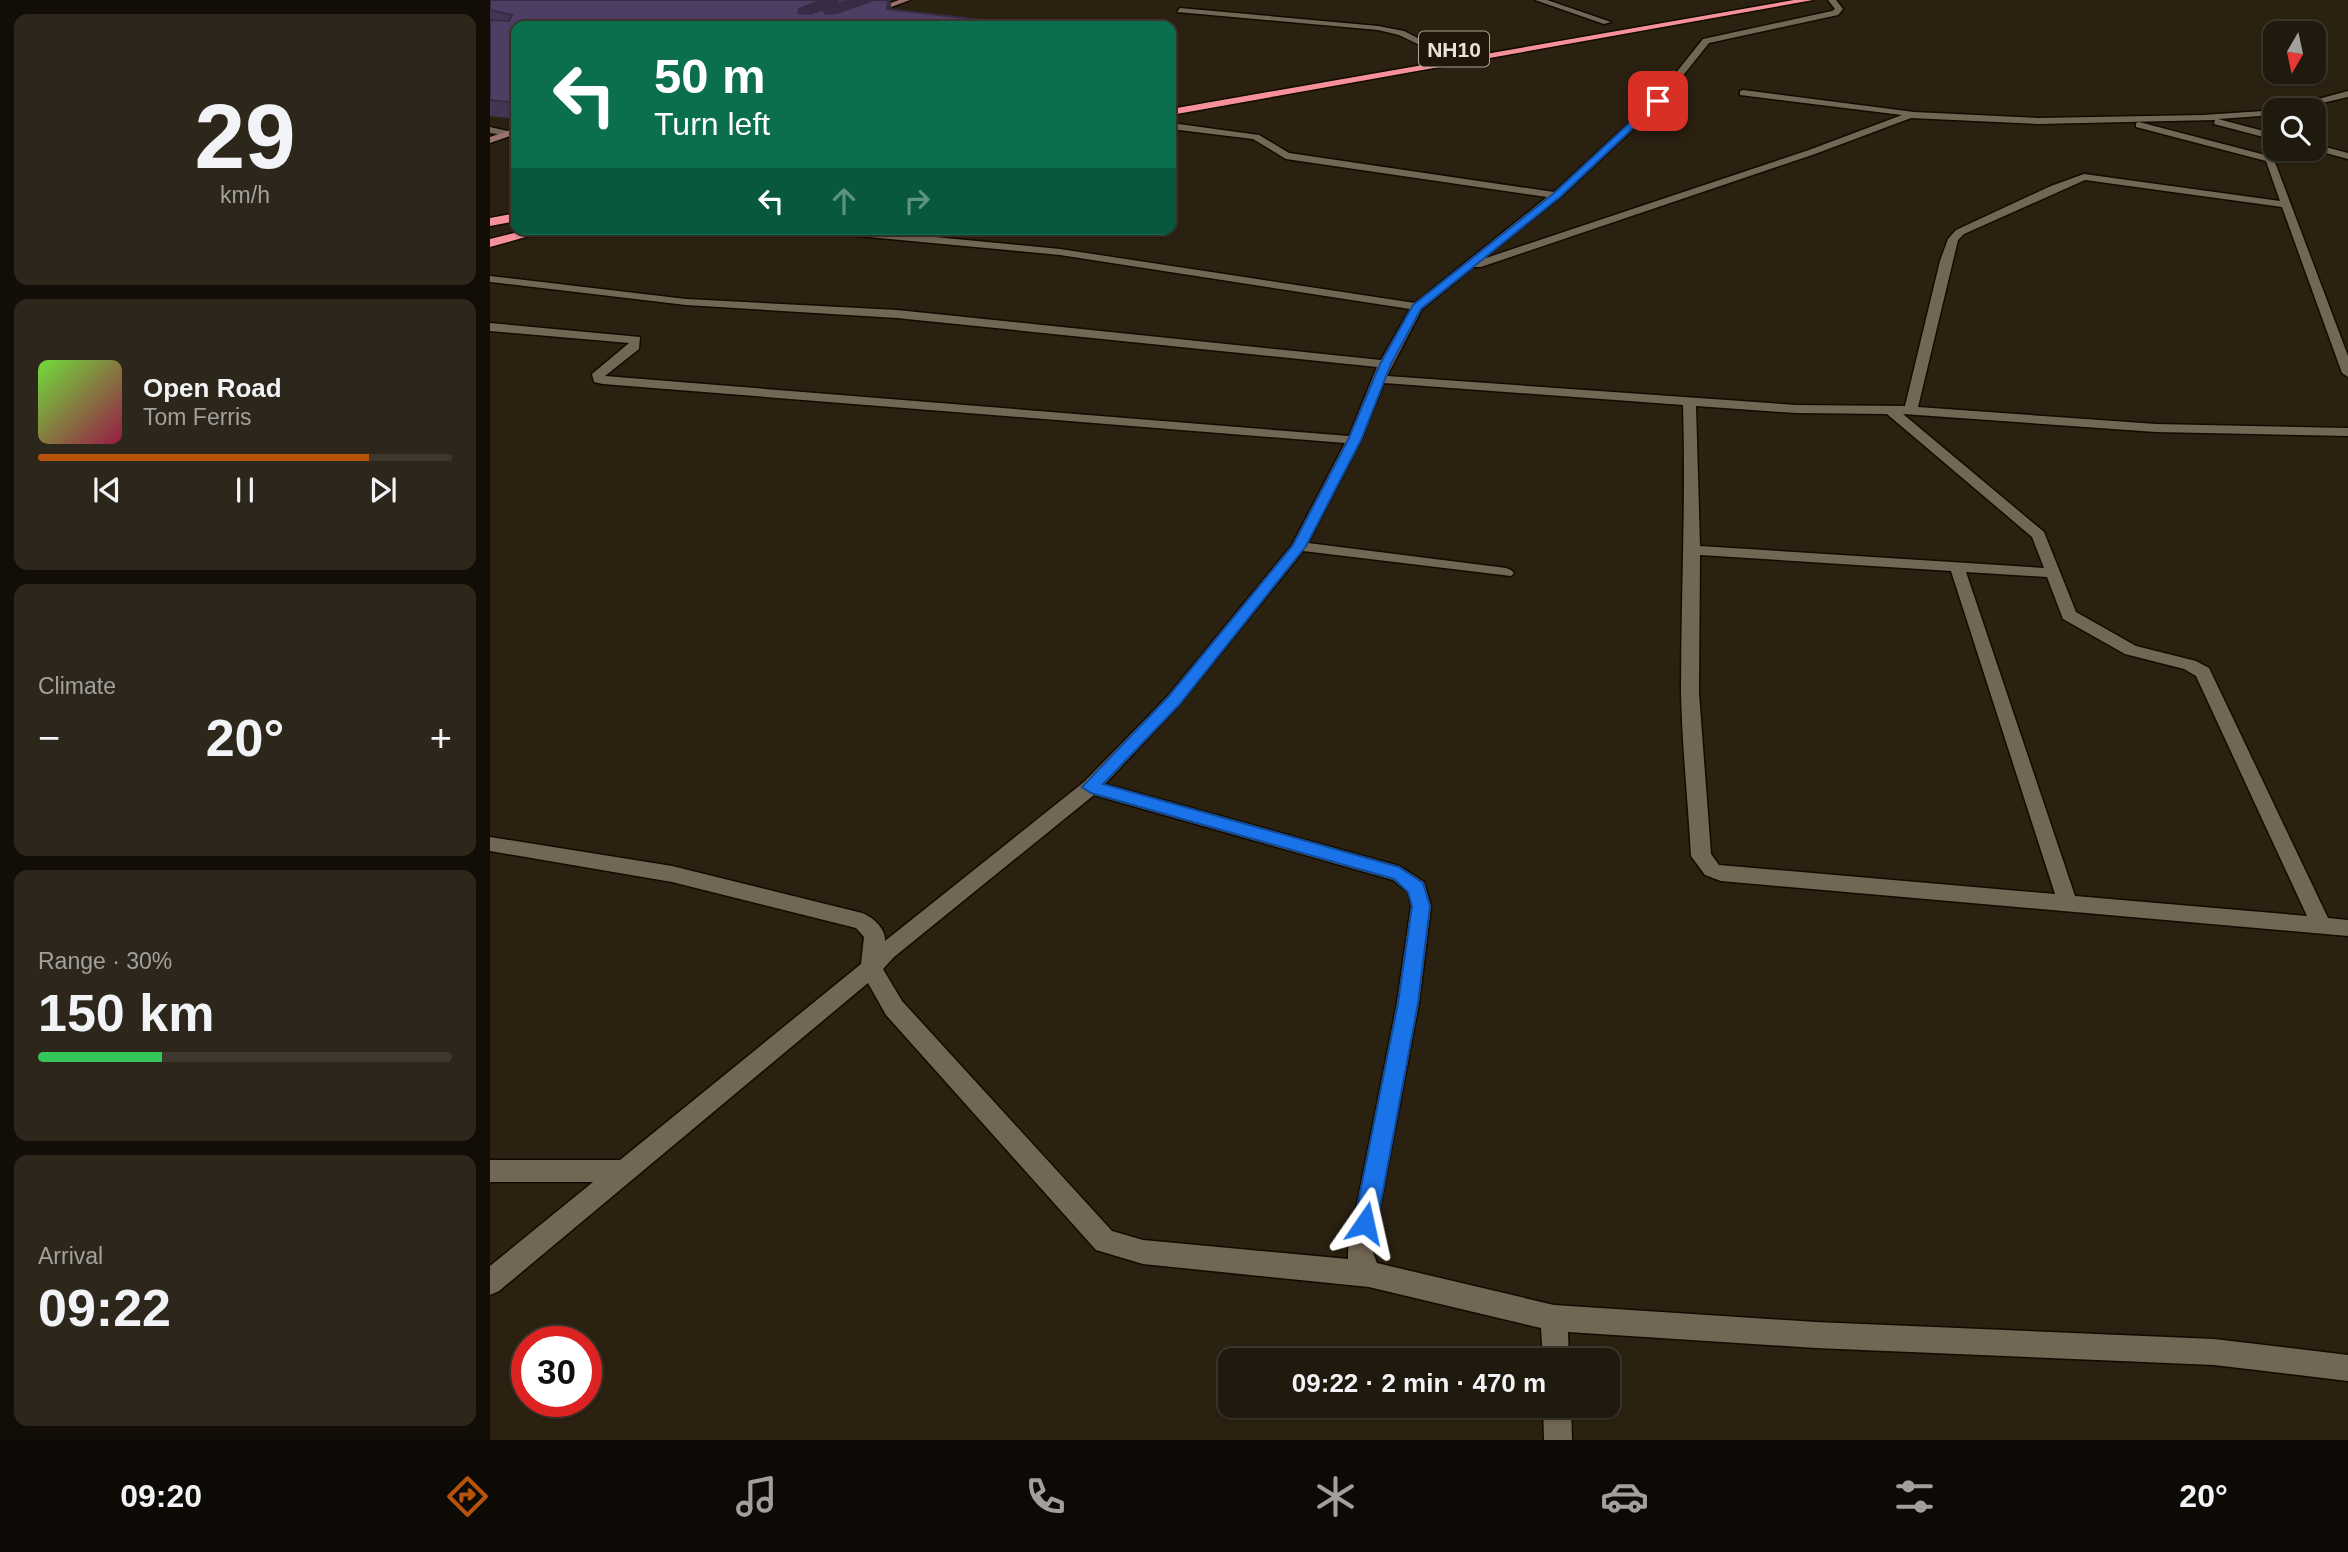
<!DOCTYPE html>
<meta charset="utf-8">
<style>
body{margin:0;font-family:Helvetica,sans-serif;background:#2d261b;color:#f1f3f6;height:100vh;display:flex;flex-direction:column;font-size:26px;white-space:nowrap}
*{box-sizing:border-box;margin:0}
p{font-size:23px;color:#a2a09d}
.icon{flex:none;width:38px;height:38px;fill:none;stroke:currentColor;stroke-width:2;stroke-linecap:round;stroke-linejoin:round}
.map{position:relative;flex:1;overflow:hidden}
.drawer{display:flex;flex-direction:column;gap:14px;padding:14px;background:#120e07;width:490px}
.drawer>*{flex:none}
.guide{position:absolute;left:21px;top:21px;width:665px;height:214px;border-radius:14px;box-shadow:0 2px 5px #0004,0 0 0 2px #3d382e;background:#0b6e4f;color:#fff;overflow:hidden}
.needle{width:46px;rotate:189deg}
.controls{position:absolute;left:1773px;top:21px;display:grid;gap:14px}
.controls a{display:grid;place-items:center;width:63px;height:63px;border-radius:14px;background:#20190d;box-shadow:0 2px 5px #0004,0 0 0 2px #3d382e;font-size:35px}
.speed{position:absolute;left:21px;top:1326px;display:flex;gap:14px;font-size:35px;font-weight:700;text-align:center}
.speed>*{display:grid;place-content:center;width:91px;height:91px;border-radius:50%;background:#20190d;box-shadow:0 2px 5px #0004,0 0 0 2px #3d382e;line-height:1}
.speed .limit{border:10px solid #d22;background:#fff;color:#111}
.pin{position:absolute;display:grid;place-items:center;width:60px;height:60px;color:#fff;margin:-30px;border-radius:14px;box-shadow:0 4px 10px #0006}
.me{position:absolute;width:77px;margin:-38px;rotate:11deg;stroke-linejoin:round;filter:drop-shadow(0 0 5px #0008)}
.turn{display:flex;align-items:center;gap:24px;height:147px;padding:0 28px;font-size:32px}
.turn .icon{width:91px;height:91px;stroke-width:2.5}
.turn b{display:block;font-size:49px;line-height:60px}
.lanes{display:flex;align-items:center;height:66px;padding:0 28px;background:#0003;justify-content:center;gap:35px;direction:ltr}
.lanes .off{opacity:.35}
.big{font-size:52px;font-weight:700;line-height:1.1}
.drawer .tile{flex:1;display:flex;flex-direction:column;justify-content:center;gap:10px;min-width:0;padding:0 24px;border-radius:14px;background:#2d261b}
.drawer .dial{align-items:center;gap:0}
.dial b{font-size:91px;line-height:1}
.song{display:flex;align-items:center;gap:21px}
.cover{width:84px;height:84px;border-radius:10px;background:linear-gradient(135deg,hsl(100 70% 55%),hsl(340 70% 35%))}
.played{height:7px;border-radius:4px;background:linear-gradient(90deg,#b45309 80%,#3d382e 80%)}
.keys{display:flex;justify-content:space-around;direction:ltr}
.heat{display:flex;justify-content:space-between;align-items:center;font-size:38px;direction:ltr}
.charge{height:10px;border-radius:5px;background:linear-gradient(90deg,#34c759 30%,#3d382e 0)}
.trip{position:absolute;left:728px;top:1348px;width:402px;height:70px;border-radius:14px;background:#20190d;box-shadow:0 2px 5px #0004,0 0 0 2px #3d382e;font-weight:700;line-height:70px;text-align:center}
.tabs{display:flex;height:112px;justify-content:space-around;align-items:center;background:#0d0a05;color:#a2a09d}
.tabs .icon{width:49px;height:49px}
.tabs .on{color:#b45309}
.tabs b{font-size:32px;color:#f1f3f6}
main{display:flex;flex:1;min-height:0}
.map>svg:first-child{display:block}
</style>
<main>
<section class="drawer">
<div class="tile dial"><b>29</b><p>km/h</p></div>
<div class="tile">
<div class="song"><i class="cover"></i><div><b>Open Road</b><p>Tom Ferris</p></div></div>
<div class="played"></div>
<div class="keys"><svg class="icon" aria-label="previous" viewBox="0 0 24 24"><path d="M18 5L8 12l10 7zM5 5v14"/></svg><svg class="icon" aria-label="pause" viewBox="0 0 24 24"><path d="M8 5v14M16 5v14"/></svg><svg class="icon" aria-label="next" viewBox="0 0 24 24"><path d="M6 5l10 7-10 7zM19 5v14"/></svg></div>
</div>
<div class="tile"><p>Climate</p>
<div class="heat"><a>−</a><b class="big">20°</b><a>+</a></div>
</div>
<div class="tile"><p>Range · 30%</p><b class="big">150 km</b><div class="charge"></div></div>
<div class="tile"><p>Arrival</p><b class="big">09:22</b></div>
</section>
<div class="map">
<svg width="1858" height="1440" viewBox="0 0 1858 1440">
<rect width="100%" height="100%" fill="#2b2111"/>
<g fill="none" stroke-linecap="round" stroke-linejoin="round">
<defs>
<g id="street">
<polygon points="1045,0 1057,0 1121,22 1114,24"/>
<path d="M1338,0H1346L1353,9L1348,15L1219,43L1171,103L1075,193L993,259L1319,150L1412,115L1250,95V91L1253,90L1424,112L1549,118L1713,115L1788,110L1858,91V97L1802,110H1785V115L1728,119L1785,134V140L1724,124L1725,120L1549,124L1421,118L1325,154L991,267H983L932,309L897,376L1306,405L1415,406L1450,261L1458,239L1466,230L1561,186L1594,174L1790,201L1776,161L1646,127V123L1649,122L1783,157L1858,356V377L1852,373L1792,207L1595,180L1474,234L1468,240L1428,407L1666,424L1858,428V436L1666,432L1413,414L1554,532L1586,612L1646,646L1706,661L1719,668L1838,918L1858,920V936L1231,881L1215,875L1201,856C1198,801 1192,746 1191,691C1191,594 1196,502 1193,405L894,383L871,440L818,543L1016,568L1021,570L1024,573L1021,576L813,551L689,705L615,784L909,866L934,882L941,906L929,1003L882,1250L887,1263L1064,1305L1326,1322L1724,1339L1858,1355V1381L1724,1365L1326,1348L1078,1332L1079,1360H1053L1051,1328L879,1287L653,1264L606,1250L396,1015L378,983L9,1291L0,1295V1266L103,1182H0V1160H130L371,964L374,937L366,928L182,882L0,851V837L182,866L372,913C383,917 396,929 395,941L594,782L677,697L802,545L855,443L113,384L104,382L102,374L139,343L0,331V323L150,337L149,349L115,376L859,436L887,367L407,318L196,305L0,282V276L196,299L407,310L891,360L920,309L570,255L325,232L320,229H362L570,249L925,303L1057,197L796,159L763,139L681,129V123L769,135L799,153L1064,192L1165,99L1213,39L1342,11L1345,9ZM1206,406L1306,413L1397,414L1542,537L1554,568L1210,546ZM1210,555L1461,571L1565,894L1229,865L1221,854L1209,693ZM1476,572L1557,577L1573,619L1635,654L1694,669L1706,676L1817,916L1585,896ZM604,795L903,880L918,892L921,906L907,1003L858,1250V1259L653,1240L622,1231L412,1001L393,969L404,957Z"/>
<polygon points="690,8 888,26 914,31 953,51 946,53 909,35 888,30 687,12"/>
<polygon points="0,127 26,133 21,136 0,133"/>
<polygon points="1824,144 1858,153 1858,159 1821,149 1824,149"/>
<polygon points="1053,1405 1081,1405 1082,1440 1054,1440"/>
</g>
<g id="secondary">
<polygon points="409,0 420,0 350,26 339,26"/>
<polygon points="681,93 686,95 686,99 681,99"/>
<polygon points="26,128 26,134 0,143 0,137"/>
</g>
<g id="highway">
<polygon points="1304,0 1323,0 681,115 681,109"/>
<polygon points="26,213 26,221 0,226 0,218"/>
<polygon points="41,229 64,229 0,247 0,239"/>
</g>
</defs>
<use href="#street" stroke="#130a00" stroke-width="3"/>
<use href="#secondary" stroke="#130a00" stroke-width="3"/>
<use href="#highway" stroke="#130a00" stroke-width="3"/>
<use href="#street" fill="#726655" fill-rule="evenodd"/>
<use href="#secondary" fill="#9a736a" fill-rule="evenodd"/>
<use href="#highway" fill="#f6919b" fill-rule="evenodd"/>
</g>
<polygon fill="#443555" points="0,0 401,0 400,1 402,10 543,26 26,26 26,119 0,116"/>
<polygon fill="#372b45" points="331,0 348,0 349,3 358,0 401,0 400,1 402,10 344,21 341,12 335,15 308,13 309,9"/>
<polygon fill="#4f3e63" stroke="#372b45" stroke-width="2" points="0,0 331,0 309,9 308,13 321,14 333,9 335,14 347,13 384,0 398,0 397,9 543,26 26,26 26,103 0,100 0,20 19,21 22,15 0,10"/>
<polygon fill="#1a73e8" stroke="#114b97" stroke-width="2" points="1165,99 1172,101 1070,197 931,309 901,364 871,440 816,546 689,705 613,784 909,867 933,883 940,906 928,1003 887,1223 883,1231 875,1234 867,1231 864,1223 908,1003 922,906 918,892 904,879 601,793 592,787 678,697 803,545 858,440 890,364 923,305 1063,194"/>
<g text-anchor="middle" dominant-baseline="central" stroke-width="7" stroke-linejoin="round" paint-order="stroke">
<rect fill="#211708" stroke="#ada59a" stroke-width="2" x="929" y="31.5" width="70" height="35" rx="5"/>
<g font-size="21" font-weight="bold" fill="#e9e2d8">
<text x="964" y="49">NH10</text>
</g>
</g>
</svg>
<div class="controls">
<a><svg class="needle" viewBox="-14 -14 28 28"><path d="M0-13l5 13h-10z" fill="#e53935"/><path d="M0 13l5-13h-10z" fill="#a2a09d"/></svg></a>
<a><svg class="icon" aria-label="search" viewBox="0 0 24 24"><circle cx="10" cy="10" r="6"/><path d="M15 15l6 6"/></svg></a>
</div>
<div class="speed"><div class="limit">30</div></div>
<div class="pin" style="left:1168px;top:101px;background:#d93025"><svg class="icon" aria-label="arrive" viewBox="0 0 24 24"><path d="M6 21V4h12l-3 4 3 4H6"/></svg></div>
<svg class="me" style="left:875px;top:1223px" viewBox="-20 -20 40 40"><path d="M0-17L14 15 0 8-14 15z" fill="#1a73e8" stroke="#fff" stroke-width="4"/></svg>
<div class="trip">09:22 · 2 min · 470 m</div>
<div class="guide">
<div class="turn"><svg class="icon" aria-label="left" viewBox="0 0 24 24"><path d="M17 20v-9H6M10 6l-5 5 5 5"/></svg><div><b>50 m</b>Turn left</div></div>
<div class="lanes"><svg class="icon" aria-label="left" viewBox="0 0 24 24"><path d="M17 20v-9H6M10 6l-5 5 5 5"/></svg><svg class="icon off" aria-label="ahead" viewBox="0 0 24 24"><path d="M12 20V5M6 11l6-6 6 6"/></svg><svg class="icon off" aria-label="right" viewBox="0 0 24 24"><path d="M7 20v-9h11M14 6l5 5-5 5"/></svg></div>
</div>
</div>
</main>
<nav class="tabs">
<b>09:20</b>
<svg class="icon on" aria-label="directions" viewBox="0 0 24 24"><path d="M12 3l9 9-9 9-9-9zM9 14v-3h6M13 9l2 2-2 2"/></svg>
<svg class="icon" aria-label="music" viewBox="0 0 24 24"><path d="M9 18V5l10-2v13"/><circle cx="6" cy="18" r="3"/><circle cx="16" cy="16" r="3"/></svg>
<svg class="icon" aria-label="phone" viewBox="0 0 24 24"><path d="M5 4h4l2 5-3 2q2 4 5 5l2-3 5 2v4C11 20 4 13 5 4z"/></svg>
<svg class="icon" aria-label="climate" viewBox="0 0 24 24"><path d="M12 3v18M4 7l16 10M4 17L20 7"/></svg>
<svg class="icon" aria-label="car" viewBox="0 0 24 24"><path d="M5 17H2v-5l4-1 3-4h7l3 4 3 1v5h-3M9 17h6M6 11h13"/><circle cx="7" cy="17" r="2"/><circle cx="17" cy="17" r="2"/></svg>
<svg class="icon" aria-label="filters" viewBox="0 0 24 24"><path d="M4 7h16M4 17h16"/><circle cx="9" cy="7" r="2"/><circle cx="15" cy="17" r="2"/></svg>
<b>20°</b>
</nav>
